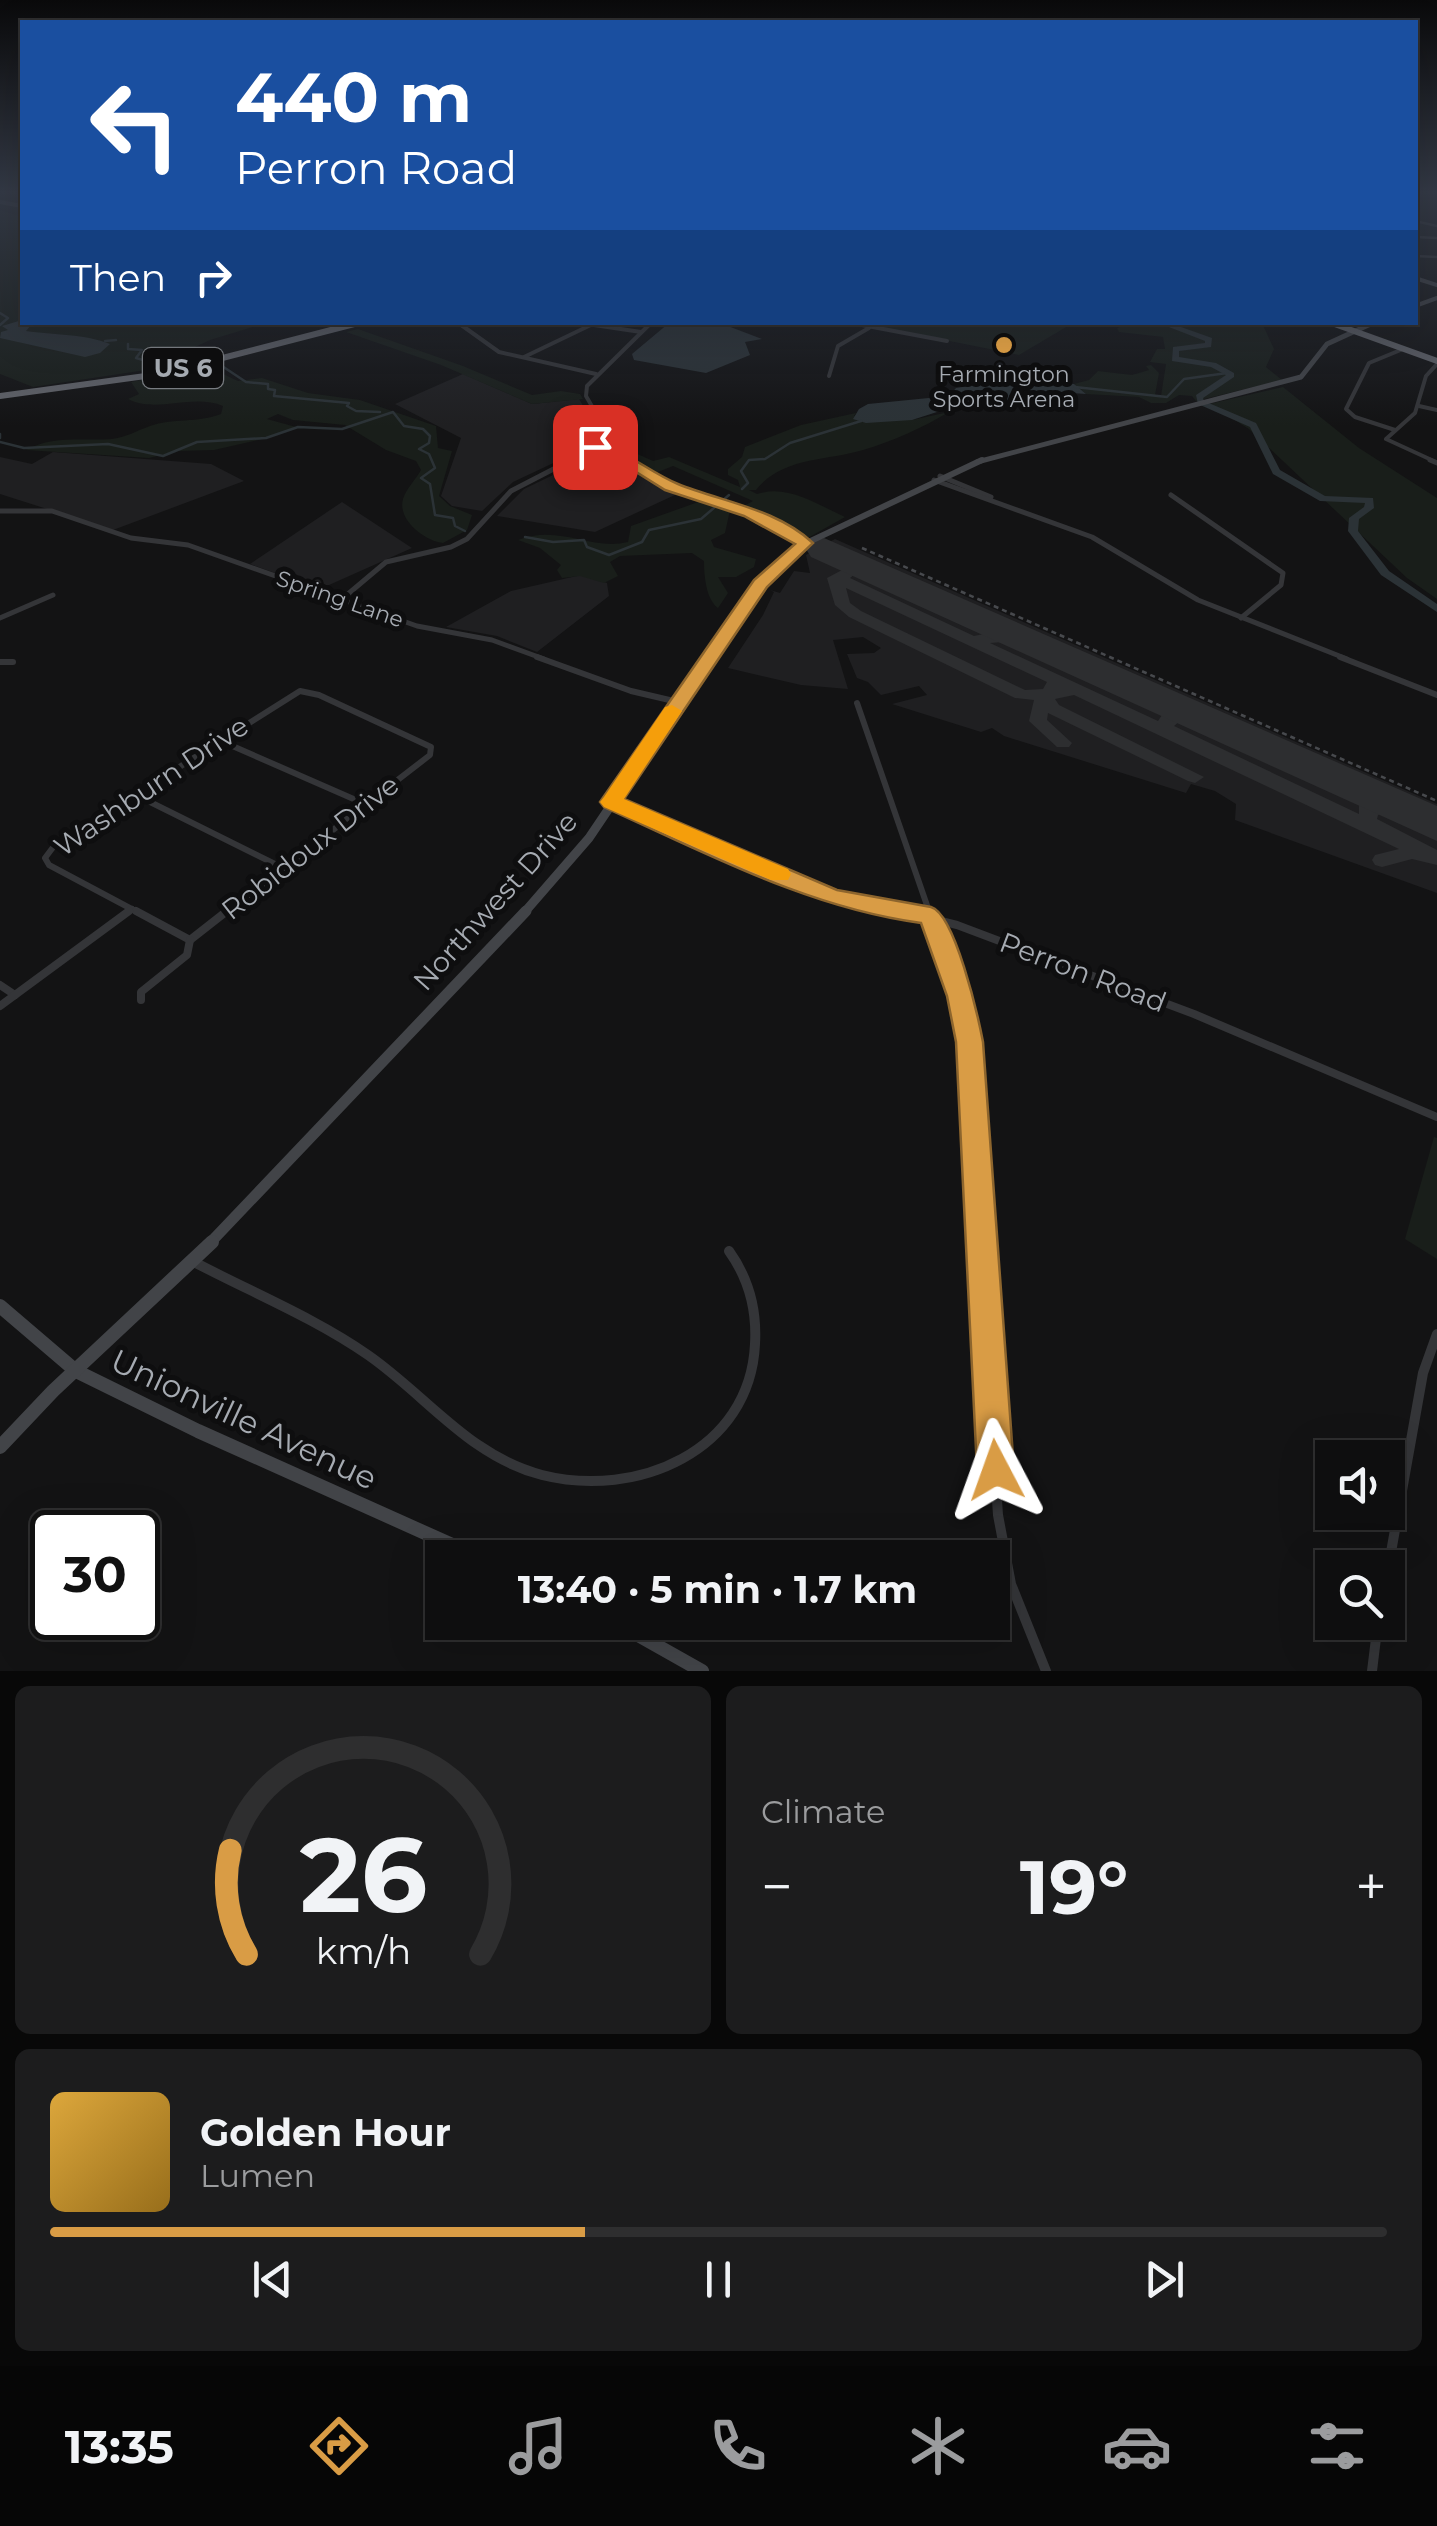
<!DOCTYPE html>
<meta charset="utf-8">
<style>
body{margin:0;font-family:Montserrat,sans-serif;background:#1c1c1d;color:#f1f3f6;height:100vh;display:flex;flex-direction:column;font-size:38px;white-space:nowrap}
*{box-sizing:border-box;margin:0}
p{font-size:32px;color:#9b9c9e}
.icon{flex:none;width:55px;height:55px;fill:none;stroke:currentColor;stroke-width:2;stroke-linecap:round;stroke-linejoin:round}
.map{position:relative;height:1671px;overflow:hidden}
.drawer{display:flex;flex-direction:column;gap:15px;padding:15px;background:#080808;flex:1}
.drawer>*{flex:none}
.banner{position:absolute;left:20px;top:20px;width:1398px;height:305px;border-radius:0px;box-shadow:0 10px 40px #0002,0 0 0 2px #2e2e2f;background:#1a4fa0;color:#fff;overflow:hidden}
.controls{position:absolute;left:1315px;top:1440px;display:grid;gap:20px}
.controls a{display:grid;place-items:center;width:90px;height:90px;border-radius:0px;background:#0e0e0f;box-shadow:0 10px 40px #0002,0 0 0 2px #2e2e2f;font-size:50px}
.speed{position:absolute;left:30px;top:1510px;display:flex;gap:20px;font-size:50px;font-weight:700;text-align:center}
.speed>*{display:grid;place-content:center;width:130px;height:130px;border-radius:50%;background:#0e0e0f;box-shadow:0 10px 40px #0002,0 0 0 2px #2e2e2f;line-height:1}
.speed .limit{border:5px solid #111;border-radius:15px;background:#fff;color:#111}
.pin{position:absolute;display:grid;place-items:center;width:85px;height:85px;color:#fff;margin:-42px;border-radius:20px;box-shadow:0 5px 15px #0006}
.me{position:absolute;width:110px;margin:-55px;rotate:356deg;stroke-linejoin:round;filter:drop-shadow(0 0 8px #0008)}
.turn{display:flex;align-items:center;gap:35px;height:210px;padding:0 50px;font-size:45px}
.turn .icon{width:130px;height:130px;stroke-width:2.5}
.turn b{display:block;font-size:70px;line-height:85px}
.then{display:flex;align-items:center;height:95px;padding:0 50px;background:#0003;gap:20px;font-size:38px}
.big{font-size:75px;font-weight:700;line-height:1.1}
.drawer .tile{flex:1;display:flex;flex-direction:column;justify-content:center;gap:15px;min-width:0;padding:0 35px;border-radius:15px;background:#1c1c1d}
.drawer .dial{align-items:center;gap:0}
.dial svg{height:260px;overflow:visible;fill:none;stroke:#2e2e2f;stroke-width:7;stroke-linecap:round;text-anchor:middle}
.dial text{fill:#f1f3f6;stroke:none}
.song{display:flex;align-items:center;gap:30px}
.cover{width:120px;height:120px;border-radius:15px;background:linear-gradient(135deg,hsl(40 70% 55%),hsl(40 70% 35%))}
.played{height:10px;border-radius:5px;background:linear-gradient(90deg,#d99c45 40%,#2e2e2f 40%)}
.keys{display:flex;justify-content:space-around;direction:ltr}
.heat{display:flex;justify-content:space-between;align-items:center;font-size:55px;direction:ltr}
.drawer .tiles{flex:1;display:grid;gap:15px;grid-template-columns:1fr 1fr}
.tile:last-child{grid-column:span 2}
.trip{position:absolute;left:425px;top:1540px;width:585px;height:100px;border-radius:0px;background:#0e0e0f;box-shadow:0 10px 40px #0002,0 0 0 2px #2e2e2f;font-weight:700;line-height:100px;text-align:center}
.menu{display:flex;height:160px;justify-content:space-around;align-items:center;background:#060606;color:#9b9c9e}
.menu .icon{width:70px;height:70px}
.menu .active{color:#d99c45}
.menu b{font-size:45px;color:#f1f3f6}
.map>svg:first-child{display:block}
</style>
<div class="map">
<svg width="1437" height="1671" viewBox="0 0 1437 1671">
<rect width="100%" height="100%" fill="#131314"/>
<g fill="#1f1f21">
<polygon points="463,374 532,404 579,399 596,427 594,432 564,458 513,482 482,511 452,506 441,496 461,438 395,404"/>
<polygon points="593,451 606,454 677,494 595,532 497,516 524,489 578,463"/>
<polygon points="53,452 211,464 244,481 113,530 0,494 0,457 32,464"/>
<polygon points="342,502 412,548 320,589 250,564"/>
<polygon points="835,539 1437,804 1437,893 1235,820 1236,804 1215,791 1191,784 1186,793 1004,736 992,728 981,732 892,704 927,695 919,686 881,695 868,682 857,678 847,654 874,653 881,648 863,637 833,640 848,689 801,685 728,668 763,615 774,592 770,590 780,593 794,571 810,573 806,555"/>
<polygon points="581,575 607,583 609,596 537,652 497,636 446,627 511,591"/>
</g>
<g fill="#191e1a">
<polygon points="0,210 22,217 22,322 266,323 210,340 146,370 33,387 0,374"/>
<polygon points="886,322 1073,323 1019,355 880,327"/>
<polygon points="1133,322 1262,323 1274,349 1266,367 1282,380 1196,401 1192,396 1179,395 1166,403 1151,403 1139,397 1086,394 1074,384 1089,380 1098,371 1132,375 1149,370 1146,366 1151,365 1159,373 1155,395 1161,396 1166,364 1150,362 1157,349 1165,349 1163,337 1119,332 1117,328"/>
<polygon points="358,329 463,366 532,395 561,391 580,394 583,399 532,404 441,365 346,332"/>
<path d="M208,367L238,381L262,378L308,393L360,400L436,426L438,448L452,451L439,496L450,506L472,515L467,530L443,543C425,541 397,520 403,499C406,489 416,479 421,470L416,461L386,450L345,425L293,420L278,414L267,419L296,427L267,438L214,450L178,451L149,458L26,450C52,435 82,441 112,439C127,437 136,431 150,426C172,418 198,423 221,414L223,406C192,393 157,414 128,399L139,394L131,382Z"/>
<polygon points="1283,387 1359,448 1437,498 1437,599 1407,578 1249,429 1209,404"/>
<path d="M949,412C924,427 891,442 863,450C826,461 782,457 756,490H749L757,494C788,484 816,504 845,517L806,539L742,507L753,501L673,466L653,474L619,451L598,443L602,438L653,461L669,457L740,487L738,480L728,475V469L742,457L745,447L801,425L856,413L854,416L912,420Z"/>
<path d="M701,501L730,510L725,533L711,540L714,547L756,559L754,567L736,577H718L728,593L718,608C706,599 704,576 704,561L692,553L620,556L610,562L618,576L604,583L580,576L562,578L557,570L561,565L540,548L518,540C559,524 591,551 628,542L631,526Z"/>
<polygon points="1434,1137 1437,1138 1437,1259 1405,1239"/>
</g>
<g fill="#2b3236">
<path d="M22,320L20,325H31L26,331C53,335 86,334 110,344L100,353L85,357L0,338L1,332L8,330L2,326Z"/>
<polygon points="669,323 720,323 762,339 745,342 750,355 706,373 634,360 632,354"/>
<polygon points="1020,378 1074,384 1086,394 1058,392 1042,397 1026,389 1009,395 1011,401 977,408 962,404 912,420 866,423 853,419 859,409 868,404 949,396 956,388"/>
</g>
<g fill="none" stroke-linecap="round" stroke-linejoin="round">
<g stroke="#2b3236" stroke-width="2.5">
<polyline points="0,313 8,318 0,325"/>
<polyline points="105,341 116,340"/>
<polyline points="128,344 128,349 142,350 136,358 150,362"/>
<polyline points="153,362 206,359"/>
<polyline points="222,366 246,382 268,384 268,389 275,390 274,396 349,403 347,406 356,411 380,412"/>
<polyline points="1075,387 1167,397 1184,379 1227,373"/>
<polyline points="0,434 0,438"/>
<polyline points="0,442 24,448 108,444 163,456 197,442 266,438 298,427 342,429 393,412 404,426 423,429 430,436 429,443 419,449 429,454 435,468 421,478 430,484 435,515 453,518 455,526 465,531"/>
<polyline points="742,489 748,483 741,471 749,460 765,459 790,443 861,421"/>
<polyline points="525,537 553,542 584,540 587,547 609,555 642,542 649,530 701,519 729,495"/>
</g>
<polygon fill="#2b3236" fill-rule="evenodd" points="1156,322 1167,322 1212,338 1211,347 1179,351 1179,357 1216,363 1234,373 1234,377 1203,398 1204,401 1256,423 1280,470 1325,496 1373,498 1374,508 1359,519 1358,531 1389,571 1437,604 1437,612 1381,575 1348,531 1349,518 1364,507 1365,503 1320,501 1273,474 1250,427 1198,404 1196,395 1226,375 1211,367 1172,361 1173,347 1205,343 1205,341"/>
<path fill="#2d2e30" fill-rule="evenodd" d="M859,561L866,565L850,578L974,636L988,633L981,623L989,618L1002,626L1004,633L1026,634V640L990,643L1158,721L1162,715L1180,710L1206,714L1209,718L1206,722L1181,720L1174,726L1359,814V802L1346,788L1356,782L1363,784L1379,801L1413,807L1416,811L1413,815C1401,819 1389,810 1378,815L1377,819L1437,850V865L1412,859L1382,867L1375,865L1372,860L1375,855L1399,849L1074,695L1055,699L1059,705L1204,777L1195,783L1188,781L1048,713L1047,720L1072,743L1069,747H1057L1029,721L1034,700L1015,698L849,617L835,605L827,578ZM846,588L1047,682L1043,689L1025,690L861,611L850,603Z"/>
<polygon fill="#2d2e30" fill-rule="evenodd" points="824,538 1437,806 1437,841 811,557 806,549 811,541"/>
<g stroke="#343538" stroke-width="2.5">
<polyline points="1415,221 1437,226"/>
<polyline points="1415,237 1437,238"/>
<polyline points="1415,256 1437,257"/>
</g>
<g stroke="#343538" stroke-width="4">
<polyline points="457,322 499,352 596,374"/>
<polyline points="846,322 947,341"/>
<polyline points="594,325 641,332"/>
<polyline points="524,357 597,322"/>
<polyline points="829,376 838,346 869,328"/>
<polyline points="1419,406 1437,410"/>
<polyline points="1395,430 1355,417 1346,409 1369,363 1403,349"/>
<polyline points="589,446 617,453 632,462"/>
<polyline points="566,462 576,457 604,427 586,396 587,386 652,322"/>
<polyline points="1436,462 1386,439 1415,413 1426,376 1437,364"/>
</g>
<g stroke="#343538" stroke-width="5">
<polyline points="628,460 670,486 758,516 805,543"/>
<polyline points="1430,460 1437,463"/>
<polyline points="940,476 991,497"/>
<polyline points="934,480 1092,537 1198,600 1347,659"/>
<polyline points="1171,495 1283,573 1281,585 1241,618"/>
<polyline points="0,511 52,511 131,538 188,545 417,626 492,640 544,659"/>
<polyline points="342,599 386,562 451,547 467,539 511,491 571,460"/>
<polyline points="0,618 53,595"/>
</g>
<g stroke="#343538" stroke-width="6">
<polyline points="537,657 631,691 678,702"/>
<polyline points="1340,657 1437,695"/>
<polyline points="0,662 13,662"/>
<polyline points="857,703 930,914"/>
<polyline points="221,741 365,804"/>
<polyline points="136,795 283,868"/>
<polyline points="611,802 829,896 915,914"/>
<polyline points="125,914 132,909"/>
<polyline points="141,914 49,865 45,858 54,846 300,691 319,695 431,747 430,755 224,914"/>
</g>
<g stroke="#343538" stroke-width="8">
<polyline points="136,911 190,940 227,911"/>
<polyline points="901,911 957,925 1194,1014 1437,1117"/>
<polyline points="929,911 966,1019 981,1244"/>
<polyline points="0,985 15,995"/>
<polyline points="141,1000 141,992 187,955 190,940"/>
<polyline points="0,1006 129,911"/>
</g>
<g stroke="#343538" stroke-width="10">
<polyline points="980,1242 998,1515 1011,1584 1046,1671"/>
<path d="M194,1262C251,1292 315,1318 368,1355C427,1396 469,1456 542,1475C637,1499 750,1451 755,1344C757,1310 749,1279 729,1251"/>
<polyline points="1388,1569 1423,1373 1437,1334"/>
<polyline points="1372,1671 1378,1622"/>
</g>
<g stroke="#424448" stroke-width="4">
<polyline points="0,202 22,206"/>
<polyline points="1415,278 1437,285"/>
<polyline points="1415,306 1437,298"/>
</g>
<polyline stroke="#424448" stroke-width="5" points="977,462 1301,377 1327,344 1375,322"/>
<polyline stroke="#424448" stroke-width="6" points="709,659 770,573 798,547 982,460"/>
<polyline stroke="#424448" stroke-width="9" points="523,914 589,838 711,657"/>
<polyline stroke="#424448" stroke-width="11" points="209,1244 526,911"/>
<g stroke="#424448" stroke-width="14">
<polyline points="0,1306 76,1371 198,1431 481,1558"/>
<polyline points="0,1447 53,1391 212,1242"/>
<polyline points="615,1622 702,1671"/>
</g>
<g stroke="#616369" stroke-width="6">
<polyline points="1329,322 1437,361"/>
<polyline points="0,396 160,374 362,322"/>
</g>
<polyline stroke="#47494d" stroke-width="2.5" stroke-dasharray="5 4" stroke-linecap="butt" points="862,548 1437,801"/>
</g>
<linearGradient id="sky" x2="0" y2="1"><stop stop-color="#0a0a0b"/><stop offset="0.45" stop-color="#333945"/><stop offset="1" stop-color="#333945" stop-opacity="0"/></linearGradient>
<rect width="1437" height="426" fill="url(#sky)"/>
<path fill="#d99c45" stroke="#8d652d" stroke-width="2.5" d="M595,442C627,451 649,472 678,484C723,502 777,509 813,543L767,587L624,799L837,890L931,907C955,914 978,1016 983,1042L1014,1470L1009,1483L996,1489L983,1483L977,1470L956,1042L947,996L921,923C808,908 707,853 604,807L600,802L754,580L795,544L744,516L665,490L612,457L590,450L588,447Z"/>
<polygon fill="#f59e0b" points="672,705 682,711 624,799 788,869 791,874 788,880 771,880 604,807 600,802 604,797 665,707"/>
<circle fill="#d99c45" stroke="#0e0e0f" stroke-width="4" cx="1004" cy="345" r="10"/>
<g text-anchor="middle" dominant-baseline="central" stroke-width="10" stroke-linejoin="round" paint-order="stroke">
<g font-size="22" fill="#a6abb2" stroke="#0e0e0f">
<text x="1004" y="374">Farmington<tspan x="1004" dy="25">Sports Arena</tspan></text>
</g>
<g font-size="22" fill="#a6abb2" stroke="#0e0e0f">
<text transform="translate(340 599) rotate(19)">Spring Lane</text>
</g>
<rect fill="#0e0e0f" stroke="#787c81" stroke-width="2.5" x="143" y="348" width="80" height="40" rx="8"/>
<g font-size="25" font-weight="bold" fill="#a6abb2">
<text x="183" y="368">US 6</text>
</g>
<g font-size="28" fill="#a6abb2" stroke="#0e0e0f">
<text transform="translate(151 786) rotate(-34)">Washburn Drive</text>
<text transform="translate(310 847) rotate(-38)">Robidoux Drive</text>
<text transform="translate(495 901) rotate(-48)">Northwest Drive</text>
<text transform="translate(1083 972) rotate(21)">Perron Road</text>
</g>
<g font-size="32" fill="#a6abb2" stroke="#0e0e0f">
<text transform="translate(244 1419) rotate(25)">Unionville Avenue</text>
</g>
</g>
</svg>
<div class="controls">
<a><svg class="icon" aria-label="sound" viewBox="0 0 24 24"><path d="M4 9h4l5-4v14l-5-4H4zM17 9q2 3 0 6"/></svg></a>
<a><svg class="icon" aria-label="search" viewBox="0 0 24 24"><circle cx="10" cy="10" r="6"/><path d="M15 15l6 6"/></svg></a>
</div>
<div class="speed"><div class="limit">30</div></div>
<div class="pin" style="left:595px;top:447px;background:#d93025"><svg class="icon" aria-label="arrive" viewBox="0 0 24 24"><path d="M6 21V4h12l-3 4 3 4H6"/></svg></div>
<svg class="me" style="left:996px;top:1470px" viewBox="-20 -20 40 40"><path d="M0-17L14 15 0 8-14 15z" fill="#d99c45" stroke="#fff" stroke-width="4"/></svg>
<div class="trip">13:40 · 5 min · 1.7 km</div>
<div class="banner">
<div class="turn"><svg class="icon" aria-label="left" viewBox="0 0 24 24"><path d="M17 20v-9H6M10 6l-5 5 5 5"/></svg><div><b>440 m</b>Perron Road</div></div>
<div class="then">Then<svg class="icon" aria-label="right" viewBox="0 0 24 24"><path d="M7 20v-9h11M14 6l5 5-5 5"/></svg></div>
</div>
</div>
<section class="drawer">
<div class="tiles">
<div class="tile dial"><svg viewBox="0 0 100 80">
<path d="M14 69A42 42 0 1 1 86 69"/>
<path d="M14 69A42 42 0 0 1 9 37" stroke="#d99c45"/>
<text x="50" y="56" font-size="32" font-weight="700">26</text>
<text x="50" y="72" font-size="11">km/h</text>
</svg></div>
<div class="tile"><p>Climate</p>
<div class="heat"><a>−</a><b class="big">19°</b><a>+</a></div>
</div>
<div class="tile">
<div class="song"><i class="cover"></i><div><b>Golden Hour</b><p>Lumen</p></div></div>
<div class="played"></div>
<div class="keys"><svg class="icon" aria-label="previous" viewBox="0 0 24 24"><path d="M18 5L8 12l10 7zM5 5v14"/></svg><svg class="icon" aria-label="pause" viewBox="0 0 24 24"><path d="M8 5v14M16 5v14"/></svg><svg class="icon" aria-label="next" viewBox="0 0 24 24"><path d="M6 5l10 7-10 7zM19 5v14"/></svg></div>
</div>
</div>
</section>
<nav class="menu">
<b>13:35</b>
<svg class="icon active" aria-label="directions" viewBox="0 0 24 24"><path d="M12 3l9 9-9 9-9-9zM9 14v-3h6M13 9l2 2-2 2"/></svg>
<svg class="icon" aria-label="music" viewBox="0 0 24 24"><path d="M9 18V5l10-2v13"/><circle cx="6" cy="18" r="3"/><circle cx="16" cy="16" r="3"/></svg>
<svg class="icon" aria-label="phone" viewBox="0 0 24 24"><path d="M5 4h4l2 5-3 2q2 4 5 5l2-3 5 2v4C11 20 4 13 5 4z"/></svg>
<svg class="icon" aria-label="climate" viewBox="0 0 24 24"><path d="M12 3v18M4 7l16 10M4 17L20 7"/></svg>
<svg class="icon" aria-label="car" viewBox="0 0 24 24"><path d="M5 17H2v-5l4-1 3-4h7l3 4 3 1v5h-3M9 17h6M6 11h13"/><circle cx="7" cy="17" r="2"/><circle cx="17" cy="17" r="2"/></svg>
<svg class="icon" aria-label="filters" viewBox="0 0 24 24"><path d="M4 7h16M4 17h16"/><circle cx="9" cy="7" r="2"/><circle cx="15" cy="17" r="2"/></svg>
</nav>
